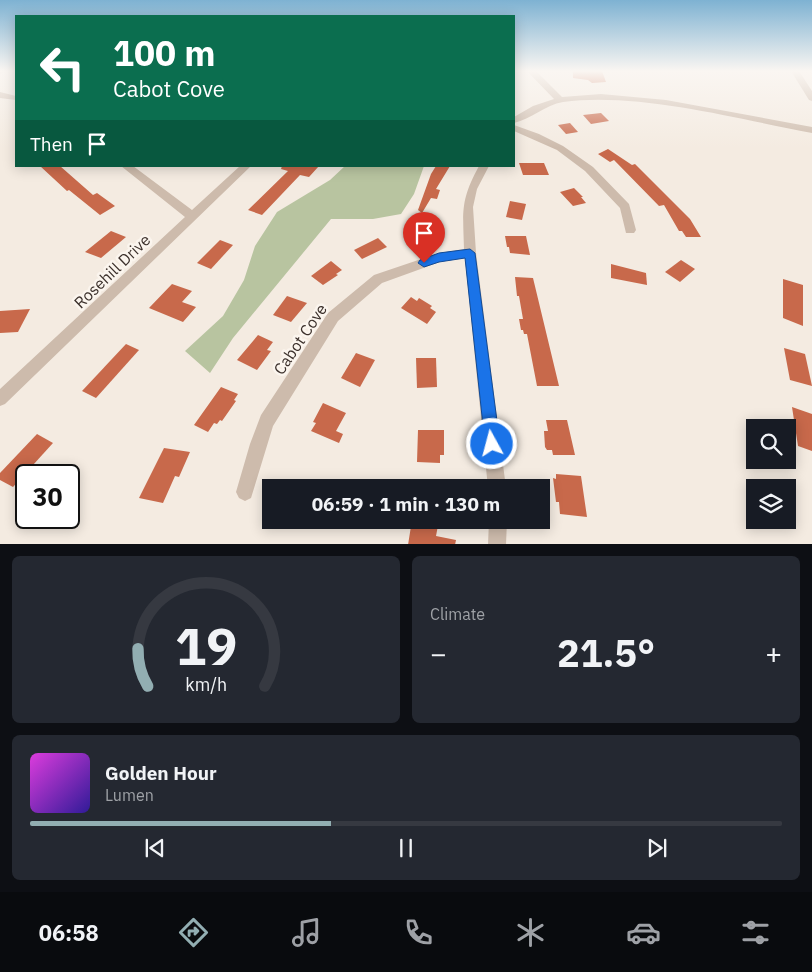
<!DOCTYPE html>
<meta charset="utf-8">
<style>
body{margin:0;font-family:"IBM Plex Sans",sans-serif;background:#242831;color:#f1f3f6;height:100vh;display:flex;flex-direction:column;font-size:19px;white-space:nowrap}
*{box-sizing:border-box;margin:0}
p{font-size:16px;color:#9ea1a6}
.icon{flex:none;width:28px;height:28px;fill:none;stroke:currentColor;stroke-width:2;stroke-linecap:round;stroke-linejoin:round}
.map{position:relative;height:544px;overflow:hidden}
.panel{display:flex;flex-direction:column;gap:12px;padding:12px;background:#0d0f14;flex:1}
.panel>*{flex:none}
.banner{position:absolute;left:15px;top:15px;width:500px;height:152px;border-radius:0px;box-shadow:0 2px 12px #0003;background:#0b6e4f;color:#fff;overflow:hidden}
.fabs{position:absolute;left:746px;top:419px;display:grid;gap:10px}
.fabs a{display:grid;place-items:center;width:50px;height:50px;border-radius:0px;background:#171b24;box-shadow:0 2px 12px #0003;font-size:25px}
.speed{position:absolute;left:15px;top:464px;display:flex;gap:10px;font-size:25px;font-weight:700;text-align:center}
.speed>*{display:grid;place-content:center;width:65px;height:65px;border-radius:50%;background:#171b24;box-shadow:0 2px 12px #0003;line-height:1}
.speed .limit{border:2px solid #111;border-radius:8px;background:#fff;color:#111}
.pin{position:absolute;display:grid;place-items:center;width:42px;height:42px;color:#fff;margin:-51px -21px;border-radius:50% 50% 50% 0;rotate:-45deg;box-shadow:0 0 5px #0007}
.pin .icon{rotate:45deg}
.me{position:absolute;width:55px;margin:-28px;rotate:353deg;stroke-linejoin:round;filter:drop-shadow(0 0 4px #0008)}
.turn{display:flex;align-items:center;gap:18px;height:105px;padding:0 15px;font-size:22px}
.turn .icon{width:65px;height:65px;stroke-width:2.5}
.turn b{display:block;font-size:35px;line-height:42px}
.then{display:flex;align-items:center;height:48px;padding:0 15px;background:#0003;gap:10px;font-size:19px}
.big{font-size:38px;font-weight:800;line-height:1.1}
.panel .tile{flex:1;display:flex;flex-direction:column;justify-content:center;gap:8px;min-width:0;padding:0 18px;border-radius:8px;background:#242831}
.panel .dial{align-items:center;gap:0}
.dial svg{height:130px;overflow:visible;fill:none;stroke:#363941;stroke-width:7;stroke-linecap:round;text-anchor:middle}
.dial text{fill:#f1f3f6;stroke:none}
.song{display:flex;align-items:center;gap:15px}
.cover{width:60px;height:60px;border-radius:8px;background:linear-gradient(135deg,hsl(300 70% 55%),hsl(250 70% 35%))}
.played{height:5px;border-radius:2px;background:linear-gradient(90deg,#92aeb2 40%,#363941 40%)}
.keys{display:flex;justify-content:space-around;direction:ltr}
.heat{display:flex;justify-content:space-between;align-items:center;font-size:28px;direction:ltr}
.panel .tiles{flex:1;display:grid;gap:12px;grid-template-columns:1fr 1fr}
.tile:last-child{grid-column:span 2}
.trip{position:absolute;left:262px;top:479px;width:288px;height:50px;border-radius:0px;background:#171b24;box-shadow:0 2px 12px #0003;font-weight:800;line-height:50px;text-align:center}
.menu{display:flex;height:80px;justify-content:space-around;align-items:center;background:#090b0e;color:#9ea1a6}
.menu .icon{width:35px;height:35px}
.menu .active{color:#92aeb2}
.menu b{font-size:22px;color:#f1f3f6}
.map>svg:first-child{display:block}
</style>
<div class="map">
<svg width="812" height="545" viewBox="0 0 812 545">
<rect width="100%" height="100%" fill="#f4ebe1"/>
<polygon fill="#b8c4a0" points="345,166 424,166 414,194 401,214 373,219 331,219 233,338 210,373 185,351 223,316 244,280 255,246 277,212 330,180"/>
<g fill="#c8694b">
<polygon points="573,71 602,71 606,82 592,83 588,80 573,78"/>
<polygon points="601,113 609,121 591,124 583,115"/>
<polygon points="570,123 578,132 566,134 558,125"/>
<polygon points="608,149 632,165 635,164 690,219 701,237 686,237 682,231 679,231 664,205 659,206 614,160 610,162 598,154"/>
<polygon points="519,163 544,163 549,175 523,175"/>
<polygon points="40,166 60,166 93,195 97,193 115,206 100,215 69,190 67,191"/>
<polygon points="282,166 319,166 309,177 300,175 262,215 248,210 288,171 281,169"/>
<polygon points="436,166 450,166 436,189 440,190 437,199 431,198 422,213 418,210 431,174"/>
<polygon points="574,188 583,197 581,197 586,203 573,206 560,192"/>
<polygon points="510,201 526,204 522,220 506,217"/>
<polygon points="419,217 431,225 430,226 431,227 419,237 416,237 404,229"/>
<polygon points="111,231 126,237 101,258 85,252"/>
<polygon points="505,236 526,236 530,255 510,253 509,247 507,247"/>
<polygon points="378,238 387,247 362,259 354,250"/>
<polygon points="220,240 233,245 211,269 197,263"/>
<polygon points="681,260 695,269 680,282 665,272"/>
<polygon points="331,261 342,270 336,274 338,275 323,285 311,276"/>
<polygon points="611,264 646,273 647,285 611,278"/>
<polygon points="515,277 533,278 559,386 537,386 527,334 524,334 523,330 521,330 519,319 523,319 519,296 517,296"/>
<polygon points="783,279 803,285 803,326 783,318"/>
<polygon points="172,284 192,291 182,302 196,307 183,322 149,308"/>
<polygon points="287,296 307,303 291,322 273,315"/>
<polygon points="411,297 417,301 419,298 432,306 430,308 436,312 427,324 401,308"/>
<polygon points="30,309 18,332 0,333 0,311"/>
<polygon points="258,335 273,342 267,350 271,351 257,370 237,360"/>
<polygon points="126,344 139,350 96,398 82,391"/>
<polygon points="784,348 805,354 812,386 790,380"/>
<polygon points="356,353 375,360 360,387 341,378"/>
<polygon points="416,358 436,358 437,387 417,388"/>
<polygon points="221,387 238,394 234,400 236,401 222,421 220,420 217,424 214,423 208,432 194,425"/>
<polygon points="323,403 346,413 336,431 343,434 339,443 311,431 316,423 313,422"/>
<polygon points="792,407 812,414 812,451 798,446"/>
<polygon points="546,420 567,420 575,455 553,455 552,450 547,450 545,447 544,431 548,431"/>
<polygon points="418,430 444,430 444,455 440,455 440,463 417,462"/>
<polygon points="37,434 53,443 13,487 0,480 0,473"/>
<polygon points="164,448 190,452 179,477 175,476 163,503 139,498"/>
<polygon points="556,474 581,476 587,517 560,514 559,502 556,502 553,478 556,479"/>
<polygon points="412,520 439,520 436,536 456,540 455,545 408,545"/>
</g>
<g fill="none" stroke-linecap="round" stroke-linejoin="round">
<g fill="#cdbbac" fill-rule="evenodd">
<polygon points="0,71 5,71 0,74"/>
<path d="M527,71H536L562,97L601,94L666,100L812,127V133C737,119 638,92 563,102C545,105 531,119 514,123V117L533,106L554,99Z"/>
<polygon points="791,71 799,71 812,91 812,101 809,100"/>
<polygon points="0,92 16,96 16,100 0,98"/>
<polygon points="514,125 539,134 563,146 593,167 629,204 636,230 634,233 626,233 620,208 585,171 557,150 514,131"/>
<polygon points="121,166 133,166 192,210 240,166 251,166 5,404 0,406 0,389 185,217"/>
<path d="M479,166H489L477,189L473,207L476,253L506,488H488L465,258L440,262L382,283L338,321L273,426L251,498L245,501L239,498L236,492L250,444L261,415L328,313L374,275L439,253L464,249C463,211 460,201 479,166Z"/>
<polygon points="489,520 507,520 506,545 488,545"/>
</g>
</g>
<linearGradient id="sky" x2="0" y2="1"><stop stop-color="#7eb2d2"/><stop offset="0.48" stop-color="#faf6f2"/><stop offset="1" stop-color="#faf6f2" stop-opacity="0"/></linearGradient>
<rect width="812" height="148" fill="url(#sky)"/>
<polygon fill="#1a73e8" stroke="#114b97" points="470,249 475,253 500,444 497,449 492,451 487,449 485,444 465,258 439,262 424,267 418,263 420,260 439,253"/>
<g text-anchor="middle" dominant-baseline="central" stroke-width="5" stroke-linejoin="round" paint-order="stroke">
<g font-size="16" fill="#3b302b" stroke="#fbf5ee">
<text transform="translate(112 271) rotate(-44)">Rosehill Drive</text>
<text transform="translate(300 339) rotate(-56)">Cabot Cove</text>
</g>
</g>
</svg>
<div class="fabs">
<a><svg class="icon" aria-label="search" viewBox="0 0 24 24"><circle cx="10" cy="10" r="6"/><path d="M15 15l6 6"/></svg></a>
<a><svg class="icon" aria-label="layers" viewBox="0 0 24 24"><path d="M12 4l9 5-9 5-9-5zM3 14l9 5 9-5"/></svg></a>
</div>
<div class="speed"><div class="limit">30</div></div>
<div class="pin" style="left:424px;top:263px;background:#d93025"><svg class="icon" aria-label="arrive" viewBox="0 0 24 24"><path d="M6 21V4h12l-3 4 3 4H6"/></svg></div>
<svg class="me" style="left:492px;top:444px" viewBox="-20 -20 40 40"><circle r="17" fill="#1a73e8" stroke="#fff" stroke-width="3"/><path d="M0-11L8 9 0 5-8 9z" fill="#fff"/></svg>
<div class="trip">06:59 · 1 min · 130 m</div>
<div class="banner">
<div class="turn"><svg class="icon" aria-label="left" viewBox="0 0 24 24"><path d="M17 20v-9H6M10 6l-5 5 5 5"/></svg><div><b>100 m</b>Cabot Cove</div></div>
<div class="then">Then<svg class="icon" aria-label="arrive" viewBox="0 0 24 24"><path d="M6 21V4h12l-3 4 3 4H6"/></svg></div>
</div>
</div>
<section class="panel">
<div class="tiles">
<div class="tile dial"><svg viewBox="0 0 100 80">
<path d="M14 69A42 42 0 1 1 86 69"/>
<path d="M14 69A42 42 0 0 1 8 46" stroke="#92aeb2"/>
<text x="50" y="56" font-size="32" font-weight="700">19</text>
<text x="50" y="72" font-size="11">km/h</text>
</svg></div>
<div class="tile"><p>Climate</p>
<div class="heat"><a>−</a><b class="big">21.5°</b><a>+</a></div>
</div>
<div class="tile">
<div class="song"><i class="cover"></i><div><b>Golden Hour</b><p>Lumen</p></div></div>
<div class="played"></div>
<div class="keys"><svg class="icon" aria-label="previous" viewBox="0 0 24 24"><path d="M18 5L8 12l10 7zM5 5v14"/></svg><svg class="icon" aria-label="pause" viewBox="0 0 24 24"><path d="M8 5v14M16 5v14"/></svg><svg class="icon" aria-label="next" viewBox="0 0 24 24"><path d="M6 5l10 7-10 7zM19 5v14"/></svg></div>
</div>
</div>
</section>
<nav class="menu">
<b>06:58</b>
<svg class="icon active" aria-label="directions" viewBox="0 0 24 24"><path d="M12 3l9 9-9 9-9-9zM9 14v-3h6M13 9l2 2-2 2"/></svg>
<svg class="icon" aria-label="music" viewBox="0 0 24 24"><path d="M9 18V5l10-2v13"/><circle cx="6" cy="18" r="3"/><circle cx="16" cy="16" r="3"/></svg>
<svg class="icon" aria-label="phone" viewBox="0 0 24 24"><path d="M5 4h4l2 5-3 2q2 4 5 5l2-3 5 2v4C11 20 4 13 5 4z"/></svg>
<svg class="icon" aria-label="climate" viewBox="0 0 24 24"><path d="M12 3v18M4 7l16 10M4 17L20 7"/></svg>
<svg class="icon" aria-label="car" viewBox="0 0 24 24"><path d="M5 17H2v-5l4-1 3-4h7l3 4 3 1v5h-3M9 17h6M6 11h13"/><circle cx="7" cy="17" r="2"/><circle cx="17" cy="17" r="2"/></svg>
<svg class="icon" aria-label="filters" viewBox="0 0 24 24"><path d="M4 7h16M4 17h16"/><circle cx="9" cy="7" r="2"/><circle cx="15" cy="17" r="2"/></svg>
</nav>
